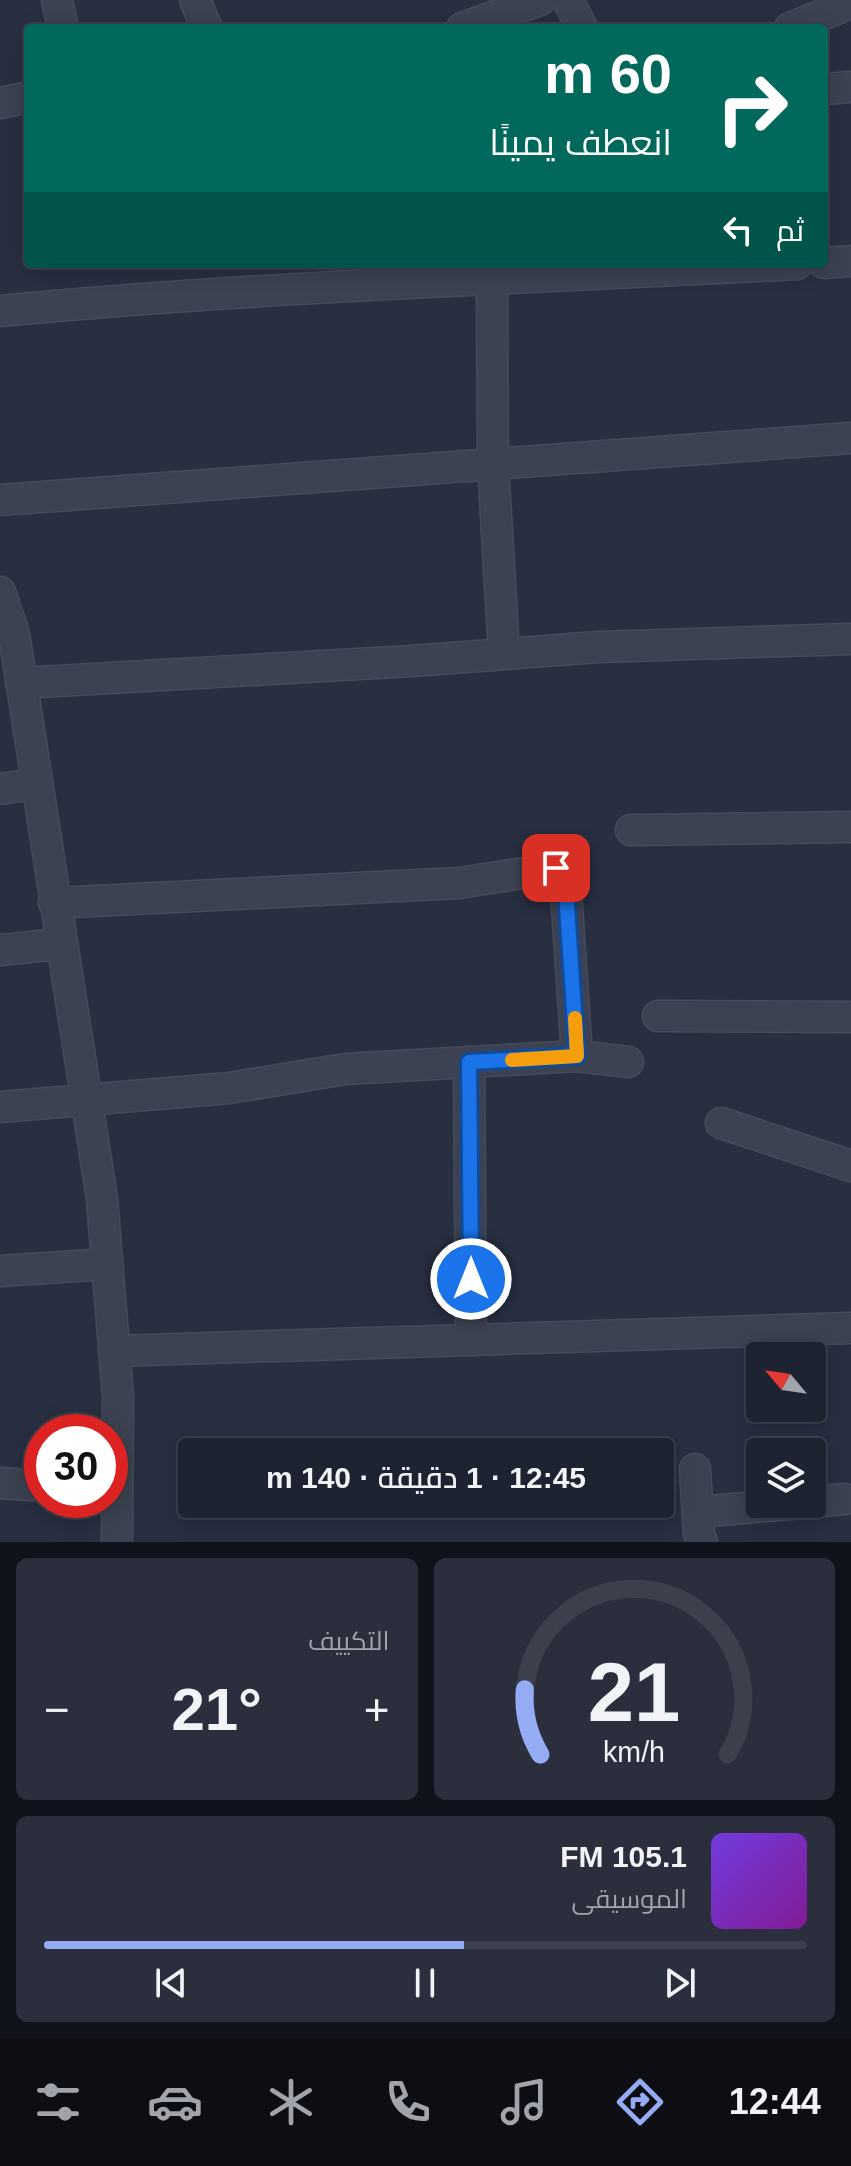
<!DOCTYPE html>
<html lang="ar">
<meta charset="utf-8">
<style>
body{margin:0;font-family:Helvetica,Cairo,sans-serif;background:#2b2f3d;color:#f1f3f6;direction:rtl;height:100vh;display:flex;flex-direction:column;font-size:30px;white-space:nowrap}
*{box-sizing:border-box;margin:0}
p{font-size:26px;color:#a1a4ab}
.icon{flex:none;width:44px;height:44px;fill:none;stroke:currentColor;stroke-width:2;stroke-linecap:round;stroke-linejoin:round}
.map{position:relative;height:1542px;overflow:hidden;direction:ltr}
.sheet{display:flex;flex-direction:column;gap:16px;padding:16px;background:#10131b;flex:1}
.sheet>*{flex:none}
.top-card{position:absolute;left:24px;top:24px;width:804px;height:244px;border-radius:8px;box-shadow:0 4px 20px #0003,0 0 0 2px #3c404d;direction:rtl;background:#00695c;color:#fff;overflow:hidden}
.needle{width:52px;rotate:299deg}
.fabs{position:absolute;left:746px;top:1342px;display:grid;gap:16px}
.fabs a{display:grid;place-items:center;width:80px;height:80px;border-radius:8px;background:#1e2331;box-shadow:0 4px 20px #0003,0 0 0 2px #3c404d;font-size:40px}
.speed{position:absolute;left:24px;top:1414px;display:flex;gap:16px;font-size:40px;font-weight:700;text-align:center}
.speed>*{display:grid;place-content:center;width:104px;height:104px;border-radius:50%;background:#1e2331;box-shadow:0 4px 20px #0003,0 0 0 2px #3c404d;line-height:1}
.speed .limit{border:12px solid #d22;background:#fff;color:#111}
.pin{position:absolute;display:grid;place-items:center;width:68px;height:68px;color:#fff;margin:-34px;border-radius:16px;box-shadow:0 4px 12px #0006}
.me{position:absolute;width:88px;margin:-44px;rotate:0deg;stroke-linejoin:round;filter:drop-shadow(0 0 6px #0008)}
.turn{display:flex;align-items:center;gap:28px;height:168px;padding:0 24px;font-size:36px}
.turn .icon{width:104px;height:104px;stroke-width:2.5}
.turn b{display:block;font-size:56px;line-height:68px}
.then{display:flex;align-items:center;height:76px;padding:0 24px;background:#0003;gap:16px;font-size:30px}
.big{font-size:60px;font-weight:600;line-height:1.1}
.sheet .card{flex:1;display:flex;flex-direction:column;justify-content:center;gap:12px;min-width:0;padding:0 28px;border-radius:12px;background:#2b2f3d}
.sheet .dial{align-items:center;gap:0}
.dial svg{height:208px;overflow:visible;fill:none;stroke:#3c404d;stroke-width:7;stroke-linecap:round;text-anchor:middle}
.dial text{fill:#f1f3f6;stroke:none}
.song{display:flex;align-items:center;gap:24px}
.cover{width:96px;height:96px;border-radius:12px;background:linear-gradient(135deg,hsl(260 70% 55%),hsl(290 70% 35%))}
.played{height:8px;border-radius:4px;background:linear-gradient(90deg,#95acf4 55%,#3c404d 55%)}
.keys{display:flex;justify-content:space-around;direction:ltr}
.heat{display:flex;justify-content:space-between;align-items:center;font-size:44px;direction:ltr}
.sheet .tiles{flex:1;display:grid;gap:16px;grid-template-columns:1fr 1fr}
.card:last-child{grid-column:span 2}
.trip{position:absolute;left:178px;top:1438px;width:496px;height:80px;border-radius:8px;background:#1e2331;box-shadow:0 4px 20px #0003,0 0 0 2px #3c404d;font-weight:600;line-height:80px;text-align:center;direction:rtl}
.dock{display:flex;height:128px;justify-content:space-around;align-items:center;background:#0c0e14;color:#a1a4ab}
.dock .icon{width:56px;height:56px}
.dock .on{color:#95acf4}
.dock b{font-size:36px;color:#f1f3f6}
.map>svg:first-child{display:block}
</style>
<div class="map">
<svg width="851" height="1542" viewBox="0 0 851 1542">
<rect width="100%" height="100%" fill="#282f41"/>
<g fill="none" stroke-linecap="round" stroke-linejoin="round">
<defs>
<g id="minor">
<polyline points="57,0 63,28"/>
<polyline points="195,0 207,28"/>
<polyline points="568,0 582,28"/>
<polyline points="462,28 540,0"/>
<polyline points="790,28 851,3"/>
<polyline points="824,89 851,87"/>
<polyline points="0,103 28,97"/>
<polyline points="824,263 851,261"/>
<polyline points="492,279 493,463 504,654"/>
<path d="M0,311C265,286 532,278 797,264"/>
<polyline points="0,500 851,438"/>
<polyline points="0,592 14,634 102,1199 118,1397 117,1542"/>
<polyline points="21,683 412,661 598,647 851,639"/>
<polyline points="0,789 36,784"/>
<polyline points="631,830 851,827"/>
<polyline points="54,903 459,883 556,868 565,876 577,1056 628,1062"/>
<polyline points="0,950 60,944"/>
<polyline points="658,1016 851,1017"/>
<polyline points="469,1062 471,1340"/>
<polyline points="0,1107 229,1088 345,1069 577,1056"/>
<polyline points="721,1123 851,1166"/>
<polyline points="0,1271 107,1264"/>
<polyline points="114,1351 851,1328"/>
<polyline points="695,1469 699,1535 702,1542"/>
<polyline points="0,1483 42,1486"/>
<polyline points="812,1502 845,1499"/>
<polyline points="698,1512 791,1504"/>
</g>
</defs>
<use href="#minor" stroke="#464b5b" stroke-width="33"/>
<use href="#minor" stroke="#3c4251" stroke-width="30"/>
</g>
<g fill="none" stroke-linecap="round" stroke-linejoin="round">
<defs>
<polyline id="route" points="471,1279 469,1062 577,1056 565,876 556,868"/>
</defs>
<use href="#route" stroke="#114b97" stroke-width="20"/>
<use href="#route" stroke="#1a73e8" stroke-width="14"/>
<polyline stroke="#f59e0b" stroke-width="14" points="512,1060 577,1056 575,1018"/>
</g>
</svg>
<div class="fabs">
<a><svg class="needle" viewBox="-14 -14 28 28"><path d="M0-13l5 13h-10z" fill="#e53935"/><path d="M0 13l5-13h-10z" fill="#a1a4ab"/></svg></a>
<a><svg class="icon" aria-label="layers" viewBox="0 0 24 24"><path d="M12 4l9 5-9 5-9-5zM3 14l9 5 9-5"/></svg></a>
</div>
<div class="speed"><div class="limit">30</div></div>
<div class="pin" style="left:556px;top:868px;background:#d93025"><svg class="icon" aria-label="arrive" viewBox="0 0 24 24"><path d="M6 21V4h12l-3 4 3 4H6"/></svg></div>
<svg class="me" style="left:471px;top:1279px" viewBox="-20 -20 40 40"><circle r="17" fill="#1a73e8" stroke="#fff" stroke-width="3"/><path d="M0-11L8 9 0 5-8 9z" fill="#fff"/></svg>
<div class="trip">12:45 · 1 دقيقة · 140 m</div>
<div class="top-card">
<div class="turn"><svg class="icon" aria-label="right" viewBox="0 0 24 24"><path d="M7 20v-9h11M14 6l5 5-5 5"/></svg><div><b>60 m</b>انعطف يمينًا</div></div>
<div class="then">ثم<svg class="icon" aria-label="left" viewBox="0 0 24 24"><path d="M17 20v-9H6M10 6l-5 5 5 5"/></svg></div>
</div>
</div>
<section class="sheet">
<div class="tiles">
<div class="card dial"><svg viewBox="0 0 100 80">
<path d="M14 69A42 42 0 1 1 86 69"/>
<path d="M14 69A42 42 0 0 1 8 44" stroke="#95acf4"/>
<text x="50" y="56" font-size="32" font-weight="700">21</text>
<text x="50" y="72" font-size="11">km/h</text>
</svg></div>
<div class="card"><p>التكييف</p>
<div class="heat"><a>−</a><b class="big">21°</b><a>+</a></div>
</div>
<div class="card">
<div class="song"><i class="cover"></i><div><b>105.1 FM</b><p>الموسيقى</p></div></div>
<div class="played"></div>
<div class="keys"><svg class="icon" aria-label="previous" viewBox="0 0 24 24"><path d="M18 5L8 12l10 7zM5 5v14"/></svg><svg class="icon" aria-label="pause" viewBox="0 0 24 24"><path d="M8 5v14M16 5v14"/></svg><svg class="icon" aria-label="next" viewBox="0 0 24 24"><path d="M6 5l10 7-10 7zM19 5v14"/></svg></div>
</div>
</div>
</section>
<nav class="dock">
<b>12:44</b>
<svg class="icon on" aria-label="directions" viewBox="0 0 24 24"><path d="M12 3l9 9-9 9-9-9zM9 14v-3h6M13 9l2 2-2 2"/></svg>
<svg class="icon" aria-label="music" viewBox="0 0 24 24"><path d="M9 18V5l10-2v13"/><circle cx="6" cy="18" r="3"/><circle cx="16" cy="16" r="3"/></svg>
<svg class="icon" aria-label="phone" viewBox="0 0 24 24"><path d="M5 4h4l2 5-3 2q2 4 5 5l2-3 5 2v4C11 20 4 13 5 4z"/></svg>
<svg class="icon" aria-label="climate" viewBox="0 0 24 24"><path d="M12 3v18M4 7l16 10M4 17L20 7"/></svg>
<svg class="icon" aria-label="car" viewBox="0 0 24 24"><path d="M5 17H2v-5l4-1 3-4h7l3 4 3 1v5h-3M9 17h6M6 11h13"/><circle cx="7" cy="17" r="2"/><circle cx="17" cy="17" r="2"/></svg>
<svg class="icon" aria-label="filters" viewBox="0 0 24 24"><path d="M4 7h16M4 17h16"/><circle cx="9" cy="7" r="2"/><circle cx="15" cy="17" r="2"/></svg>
</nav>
